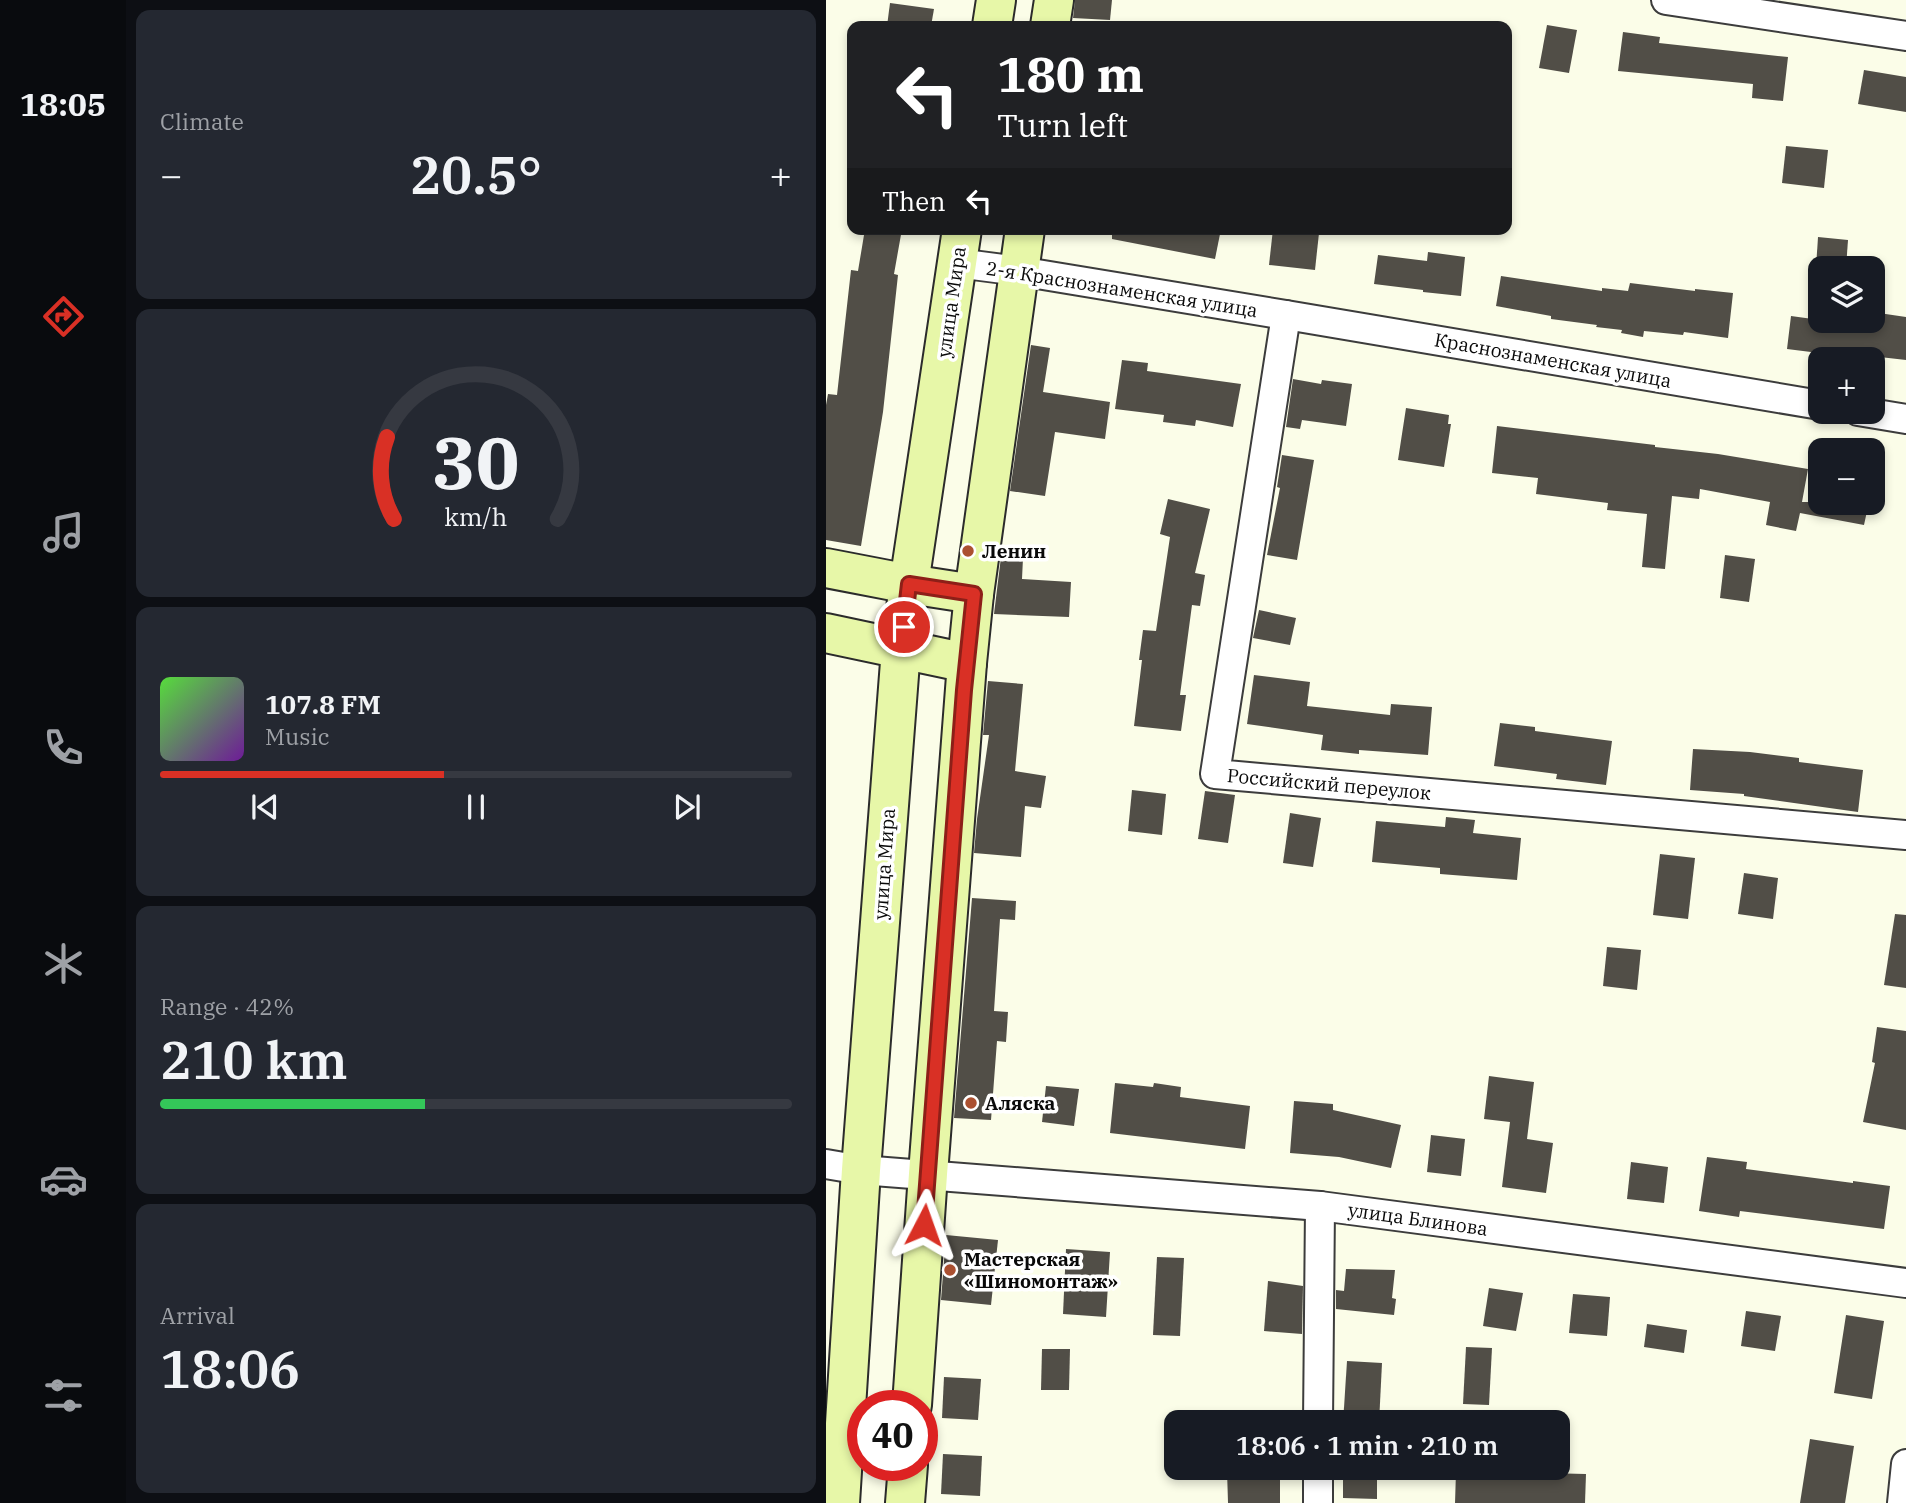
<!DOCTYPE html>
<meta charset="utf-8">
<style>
body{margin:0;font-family:"IBM Plex Serif",serif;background:#242831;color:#f1f3f6;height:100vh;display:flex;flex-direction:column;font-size:26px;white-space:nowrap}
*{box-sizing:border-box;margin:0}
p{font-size:23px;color:#9ea1a6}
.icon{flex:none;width:38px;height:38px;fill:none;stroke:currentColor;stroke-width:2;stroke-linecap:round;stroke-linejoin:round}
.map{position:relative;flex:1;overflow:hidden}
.side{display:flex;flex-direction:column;gap:10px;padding:10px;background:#0d0f14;width:700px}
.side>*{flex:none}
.hud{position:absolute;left:21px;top:21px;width:665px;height:214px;border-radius:14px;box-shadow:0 4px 10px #0003;background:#202124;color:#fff;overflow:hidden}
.buttons{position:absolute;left:982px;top:256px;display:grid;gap:14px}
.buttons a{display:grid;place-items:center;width:77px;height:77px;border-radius:14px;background:#171b24;box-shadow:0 4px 10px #0003;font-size:35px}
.speed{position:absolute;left:21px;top:1390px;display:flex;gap:14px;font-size:35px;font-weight:700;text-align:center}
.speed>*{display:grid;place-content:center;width:91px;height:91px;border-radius:50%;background:#171b24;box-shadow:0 4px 10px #0003;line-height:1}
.speed .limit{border:10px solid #d22;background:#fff;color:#111}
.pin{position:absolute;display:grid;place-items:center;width:60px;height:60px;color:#fff;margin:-30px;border:4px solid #fff;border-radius:50%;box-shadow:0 2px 7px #0007}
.me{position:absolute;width:77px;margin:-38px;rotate:4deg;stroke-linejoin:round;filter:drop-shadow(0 0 5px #0008)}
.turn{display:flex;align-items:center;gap:24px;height:147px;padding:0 35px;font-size:32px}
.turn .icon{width:91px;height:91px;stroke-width:2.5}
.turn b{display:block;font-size:49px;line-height:60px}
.then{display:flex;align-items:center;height:66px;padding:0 35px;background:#0003;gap:14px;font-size:26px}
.big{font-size:52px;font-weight:600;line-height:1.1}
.side .tile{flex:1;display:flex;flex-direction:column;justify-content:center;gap:10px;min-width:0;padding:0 24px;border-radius:14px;background:#242831}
.side .dial{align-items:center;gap:0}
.dial svg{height:182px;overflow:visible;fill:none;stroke:#363941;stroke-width:7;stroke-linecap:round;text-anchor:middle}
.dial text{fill:#f1f3f6;stroke:none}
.song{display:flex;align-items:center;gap:21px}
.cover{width:84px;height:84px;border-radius:10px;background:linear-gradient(135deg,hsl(110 70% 55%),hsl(280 70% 35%))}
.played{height:7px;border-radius:4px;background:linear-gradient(90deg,#d93025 45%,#363941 45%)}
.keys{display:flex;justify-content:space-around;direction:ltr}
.heat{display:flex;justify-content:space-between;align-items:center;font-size:38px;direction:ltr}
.charge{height:10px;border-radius:5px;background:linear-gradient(90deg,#34c759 42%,#363941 0)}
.trip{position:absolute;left:338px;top:1410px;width:406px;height:70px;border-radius:14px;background:#171b24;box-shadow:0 4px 10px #0003;font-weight:600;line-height:70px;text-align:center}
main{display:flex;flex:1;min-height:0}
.dock{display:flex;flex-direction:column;width:126px;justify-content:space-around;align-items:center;background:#090b0e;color:#9ea1a6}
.dock .icon{width:49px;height:49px}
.dock .on{color:#d93025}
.dock b{font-size:32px;color:#f1f3f6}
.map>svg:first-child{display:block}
</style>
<main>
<nav class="dock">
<b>18:05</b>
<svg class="icon on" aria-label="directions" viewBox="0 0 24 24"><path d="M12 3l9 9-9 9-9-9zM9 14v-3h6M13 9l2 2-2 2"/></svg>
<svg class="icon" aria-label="music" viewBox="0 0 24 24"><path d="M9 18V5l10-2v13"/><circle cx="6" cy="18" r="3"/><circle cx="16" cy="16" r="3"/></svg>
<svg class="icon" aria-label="phone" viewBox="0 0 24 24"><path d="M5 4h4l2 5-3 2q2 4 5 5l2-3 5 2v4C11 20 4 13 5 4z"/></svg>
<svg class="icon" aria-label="climate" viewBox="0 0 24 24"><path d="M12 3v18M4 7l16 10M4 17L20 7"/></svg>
<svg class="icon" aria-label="car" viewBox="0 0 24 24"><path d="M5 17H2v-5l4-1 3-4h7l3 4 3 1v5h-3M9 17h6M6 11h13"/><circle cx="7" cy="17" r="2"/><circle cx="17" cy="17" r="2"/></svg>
<svg class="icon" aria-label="filters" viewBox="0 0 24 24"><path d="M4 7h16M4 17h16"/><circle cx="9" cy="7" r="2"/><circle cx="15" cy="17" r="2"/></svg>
</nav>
<section class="side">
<div class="tile"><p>Climate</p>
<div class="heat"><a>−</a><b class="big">20.5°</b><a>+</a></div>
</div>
<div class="tile dial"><svg viewBox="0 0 100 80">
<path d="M14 69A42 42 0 1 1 86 69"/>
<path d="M14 69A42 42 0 0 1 11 33" stroke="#d93025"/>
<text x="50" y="56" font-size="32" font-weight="700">30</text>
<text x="50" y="72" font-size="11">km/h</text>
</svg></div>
<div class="tile">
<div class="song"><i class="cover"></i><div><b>107.8 FM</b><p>Music</p></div></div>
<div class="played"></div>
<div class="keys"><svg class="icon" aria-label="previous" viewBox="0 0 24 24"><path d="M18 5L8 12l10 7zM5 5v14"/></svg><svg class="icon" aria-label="pause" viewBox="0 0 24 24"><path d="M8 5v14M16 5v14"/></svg><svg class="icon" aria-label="next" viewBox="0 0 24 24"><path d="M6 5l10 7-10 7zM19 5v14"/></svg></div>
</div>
<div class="tile"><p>Range · 42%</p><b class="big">210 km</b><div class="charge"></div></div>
<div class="tile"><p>Arrival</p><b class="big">18:06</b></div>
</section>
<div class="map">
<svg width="1080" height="1503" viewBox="0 0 1080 1503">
<rect width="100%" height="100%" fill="#fbfde8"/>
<g fill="#514e47">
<polygon points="249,0 286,0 284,20 247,18"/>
<polygon points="64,3 108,9 105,26 61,26"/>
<polygon points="721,25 751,30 743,73 713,68"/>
<polygon points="797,32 834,37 833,43 962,57 957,101 926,98 927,84 792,71"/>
<polygon points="1038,70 1080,77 1080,112 1032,104"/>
<polygon points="960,146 1002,150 998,188 956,183"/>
<polygon points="39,229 76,229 68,274 72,275 57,412 35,546 0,540 0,405 2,394 11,395 25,270 32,271"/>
<polygon points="286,229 395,229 389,259 286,239"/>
<polygon points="447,229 493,233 489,270 443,265"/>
<polygon points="992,237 1022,240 1020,268 990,268"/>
<polygon points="602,252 639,257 635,296 597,292 597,290 548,284 552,255 601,261"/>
<polygon points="675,276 776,291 776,288 802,291 804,283 869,291 869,289 907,293 902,338 858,332 857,335 818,331 817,337 795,333 796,330 770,327 771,325 725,319 725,316 670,306"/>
<polygon points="1046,312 1080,317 1080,360 1010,352 1009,355 961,349 965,316 994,320 1046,320"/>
<polygon points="205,345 224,348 217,392 284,402 279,439 229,432 219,496 184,491"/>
<polygon points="296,360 322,363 321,371 415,384 407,427 370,420 369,426 337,422 338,415 289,409"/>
<polygon points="467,379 495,384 496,380 526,384 520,426 476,420 474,429 460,427"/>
<polygon points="580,408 623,415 622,424 625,424 618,467 572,460"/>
<polygon points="671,426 829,445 829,447 892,454 982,469 976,502 1043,502 1038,525 974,513 970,531 940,525 944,502 874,489 873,499 846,496 839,569 816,567 821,514 781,510 782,503 710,494 712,478 666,473"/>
<polygon points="456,455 488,460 471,560 441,555 454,488 451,487"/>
<polygon points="342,499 384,509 369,573 379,575 374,606 366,605 354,695 360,695 355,731 308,726 316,660 313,660 317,630 330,631 344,537 334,534"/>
<polygon points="899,555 929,559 923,602 894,598"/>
<polygon points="175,557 197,558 196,579 245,582 243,617 168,614"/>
<polygon points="433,610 470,618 464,645 427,638"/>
<polygon points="428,675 484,682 481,706 564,715 565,704 606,707 602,755 533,750 533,754 495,750 497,735 421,724"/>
<polygon points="162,681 197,684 189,771 220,776 215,808 199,806 195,857 148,853 151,819 163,735 157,735"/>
<polygon points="674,723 709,727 709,731 786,741 780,785 730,779 731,774 668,766"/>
<polygon points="867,749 924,752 973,758 973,762 1037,770 1032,812 918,796 918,794 864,790"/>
<polygon points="306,790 340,794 336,835 302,831"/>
<polygon points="379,791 409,795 402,843 372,839"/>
<polygon points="464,813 495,818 487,867 457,863"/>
<polygon points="620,817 649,820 647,833 695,838 691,880 614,874 614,868 546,862 550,821 619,827"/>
<polygon points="834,854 869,858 862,919 827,915"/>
<polygon points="918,873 952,878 947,919 912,914"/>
<polygon points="146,898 190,901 189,920 174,919 168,1011 182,1012 180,1042 171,1041 165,1120 128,1118"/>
<polygon points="1069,914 1080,915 1080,988 1058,985"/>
<polygon points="781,947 815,950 811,990 777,986"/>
<polygon points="1051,1027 1080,1031 1080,1130 1037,1122 1049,1063 1046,1062"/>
<polygon points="663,1076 708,1082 701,1139 727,1143 720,1193 676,1187 684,1122 658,1119"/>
<polygon points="289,1083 327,1087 328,1083 355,1087 354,1097 424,1106 419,1149 284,1133"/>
<polygon points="220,1086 253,1089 248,1126 216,1122"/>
<polygon points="468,1101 507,1104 507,1110 575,1125 565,1168 513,1157 464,1153"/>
<polygon points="605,1135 639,1139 635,1176 601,1172"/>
<polygon points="881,1157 921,1162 920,1169 1027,1183 1027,1181 1064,1186 1058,1229 914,1211 913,1217 873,1211"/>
<polygon points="805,1162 842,1167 838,1203 801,1199"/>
<polygon points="120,1235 172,1240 165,1305 115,1300"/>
<polygon points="240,1249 284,1252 280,1317 237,1314"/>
<polygon points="331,1257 358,1258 354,1336 327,1335"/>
<polygon points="520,1269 569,1270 566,1298 570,1299 568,1315 510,1309 510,1290 518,1291"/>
<polygon points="442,1281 477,1286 476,1334 438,1331"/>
<polygon points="663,1288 697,1293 690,1331 657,1326"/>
<polygon points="747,1294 784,1297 781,1336 743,1333"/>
<polygon points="920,1311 955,1316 949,1351 915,1346"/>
<polygon points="1020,1315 1058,1321 1046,1399 1008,1393"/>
<polygon points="821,1324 861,1330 858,1353 818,1347"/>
<polygon points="640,1347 666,1348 663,1405 637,1404"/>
<polygon points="216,1349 244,1349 243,1390 215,1390"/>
<polygon points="521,1361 556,1363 553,1423 517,1423"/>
<polygon points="118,1377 155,1379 152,1420 116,1418"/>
<polygon points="984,1439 1028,1446 1019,1503 974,1503"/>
<polygon points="117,1454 156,1456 154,1496 115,1494"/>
<polygon points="517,1468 551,1468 551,1499 517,1498"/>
<polygon points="454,1470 454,1503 402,1503 401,1471"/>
<polygon points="630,1471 760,1474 759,1503 629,1503"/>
</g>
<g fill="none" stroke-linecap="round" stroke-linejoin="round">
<defs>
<g id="street">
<polyline points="840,0 1080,36"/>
<polyline points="131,263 193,271 460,315 994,405"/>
<polyline points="460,315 389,774 1080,835"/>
<polyline points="1032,411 1080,419"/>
<polyline points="0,1164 35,1170 494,1206 1080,1283"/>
<polyline points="492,1423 494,1206"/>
<polyline points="492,1503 492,1468"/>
<polyline points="1076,1503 1080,1464"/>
</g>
<g id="secondary">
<polyline points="166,26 170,0"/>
<polyline points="224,26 228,0"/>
<polyline points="0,568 83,584 148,594"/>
<polyline points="0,633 141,663"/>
<polyline points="86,1405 102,1174 141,663 148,594 199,229"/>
<polyline points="14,1503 35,1170 75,649 83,584 136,229"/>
<polyline points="79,1503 82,1465"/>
</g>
</defs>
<use href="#street" stroke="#3c3c3c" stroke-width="32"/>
<use href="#secondary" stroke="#2b2b2b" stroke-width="42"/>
<use href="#street" stroke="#fff" stroke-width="28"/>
<use href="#secondary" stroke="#e7f7a8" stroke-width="38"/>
</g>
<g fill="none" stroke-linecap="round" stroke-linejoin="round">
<defs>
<polyline id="route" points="78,627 83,584 148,594 138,690 98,1225"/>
</defs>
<use href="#route" stroke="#8d1f18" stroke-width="18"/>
<use href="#route" stroke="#d93025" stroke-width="12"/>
</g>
<g fill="#ab5030" stroke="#fff" stroke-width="2.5">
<circle cx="142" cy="551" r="7"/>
<circle cx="145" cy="1103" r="7"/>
<circle cx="124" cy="1270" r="7"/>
</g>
<g text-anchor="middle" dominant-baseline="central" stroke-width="7" stroke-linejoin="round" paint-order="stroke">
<g font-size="19" fill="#090909" stroke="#fff">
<text transform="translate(296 289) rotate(9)">2-я Краснознаменская улица</text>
<text transform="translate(125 302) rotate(-82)">улица Мира</text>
<text transform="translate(727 360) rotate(10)">Краснознаменская улица</text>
<text transform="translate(503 784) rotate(5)">Российский переулок</text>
<text transform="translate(58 864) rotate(-86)">улица Мира</text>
<text transform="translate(592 1219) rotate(8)">улица Блинова</text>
</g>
<g font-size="19" font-weight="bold" fill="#090909" stroke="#fff" text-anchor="start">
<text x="156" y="551">Ленин</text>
<text x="159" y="1103">Аляска</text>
<text x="138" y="1259">Мастерская<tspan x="138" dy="22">«Шиномонтаж»</tspan></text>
</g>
</g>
</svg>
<div class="buttons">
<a><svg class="icon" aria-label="layers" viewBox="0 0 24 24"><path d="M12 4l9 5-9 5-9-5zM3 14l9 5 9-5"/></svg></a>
<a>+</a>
<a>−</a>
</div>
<div class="speed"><div class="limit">40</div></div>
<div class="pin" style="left:78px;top:627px;background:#d93025"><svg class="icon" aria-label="arrive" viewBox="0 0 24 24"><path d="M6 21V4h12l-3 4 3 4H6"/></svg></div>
<svg class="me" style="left:98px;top:1225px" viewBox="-20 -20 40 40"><path d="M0-17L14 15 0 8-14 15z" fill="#d93025" stroke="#fff" stroke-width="4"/></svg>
<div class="trip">18:06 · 1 min · 210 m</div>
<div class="hud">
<div class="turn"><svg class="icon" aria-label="left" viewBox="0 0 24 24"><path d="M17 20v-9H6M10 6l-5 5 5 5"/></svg><div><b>180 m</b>Turn left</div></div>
<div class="then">Then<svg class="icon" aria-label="left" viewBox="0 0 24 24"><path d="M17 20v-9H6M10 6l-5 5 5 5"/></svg></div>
</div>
</div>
</main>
